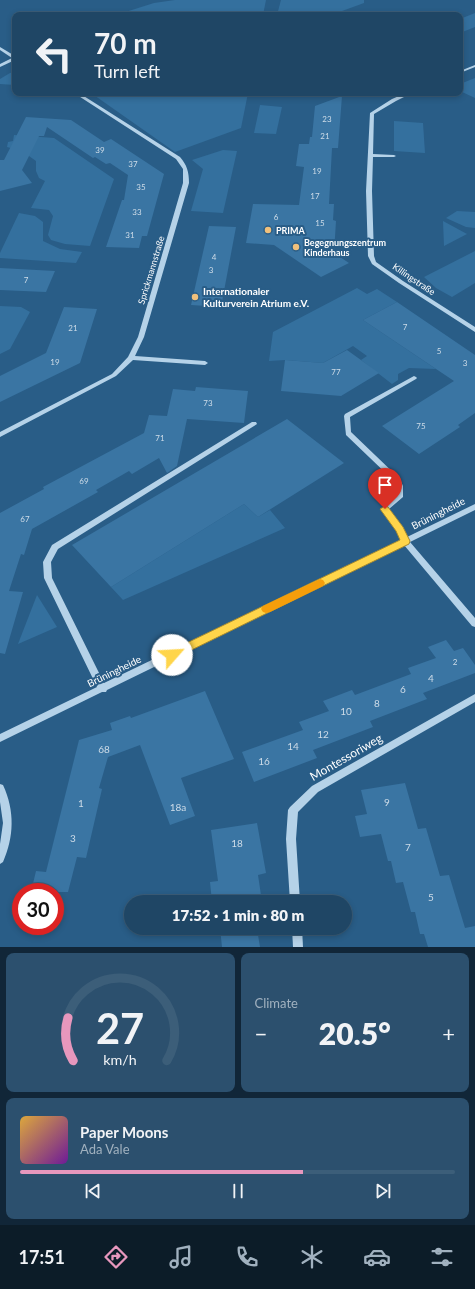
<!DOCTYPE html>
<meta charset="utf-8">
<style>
body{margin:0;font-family:Lato,sans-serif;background:#2c506e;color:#f1f3f6;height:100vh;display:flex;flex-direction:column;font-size:15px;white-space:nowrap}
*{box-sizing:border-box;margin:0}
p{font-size:13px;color:#a1b1bf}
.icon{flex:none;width:22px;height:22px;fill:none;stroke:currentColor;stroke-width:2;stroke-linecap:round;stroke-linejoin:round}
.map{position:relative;height:947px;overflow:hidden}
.side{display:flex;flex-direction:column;gap:6px;padding:6px;background:#112638;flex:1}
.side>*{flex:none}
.hud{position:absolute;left:12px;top:12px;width:451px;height:84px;border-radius:8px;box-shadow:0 2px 6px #0003,0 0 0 1px #3c5e79;background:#1f4665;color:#f1f3f6;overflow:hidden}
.speed{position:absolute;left:12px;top:883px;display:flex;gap:8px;font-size:20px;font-weight:700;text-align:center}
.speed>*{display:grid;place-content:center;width:52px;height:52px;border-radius:50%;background:#1f4665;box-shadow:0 2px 6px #0003,0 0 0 1px #3c5e79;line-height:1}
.speed .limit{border:6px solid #d22;background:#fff;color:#111}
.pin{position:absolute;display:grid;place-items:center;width:34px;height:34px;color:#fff;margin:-41px -17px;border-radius:50% 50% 50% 0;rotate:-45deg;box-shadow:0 0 4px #0007}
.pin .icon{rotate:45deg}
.me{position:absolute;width:44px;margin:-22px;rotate:64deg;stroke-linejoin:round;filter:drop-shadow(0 0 3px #0008)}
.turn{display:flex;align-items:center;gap:14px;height:84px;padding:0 16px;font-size:18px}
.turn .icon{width:52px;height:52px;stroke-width:2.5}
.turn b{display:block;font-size:28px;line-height:34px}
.big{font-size:30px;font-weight:800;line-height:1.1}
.side .widget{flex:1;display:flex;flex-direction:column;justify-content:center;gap:6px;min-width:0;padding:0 14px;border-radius:8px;background:#2c506e}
.side .dial{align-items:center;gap:0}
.dial svg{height:104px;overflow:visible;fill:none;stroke:#3c5e79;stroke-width:7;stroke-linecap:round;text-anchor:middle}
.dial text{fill:#f1f3f6;stroke:none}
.song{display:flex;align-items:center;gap:12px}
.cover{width:48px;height:48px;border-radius:6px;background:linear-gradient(135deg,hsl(40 70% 55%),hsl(280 70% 35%))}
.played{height:4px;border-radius:2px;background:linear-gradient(90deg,#e797bd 65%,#3c5e79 65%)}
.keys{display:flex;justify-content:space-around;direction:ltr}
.heat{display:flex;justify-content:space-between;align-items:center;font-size:22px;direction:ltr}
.side .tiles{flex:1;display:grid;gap:6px;grid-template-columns:1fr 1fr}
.widget:last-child{grid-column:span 2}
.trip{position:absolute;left:124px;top:895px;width:228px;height:40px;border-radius:20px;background:#1f4665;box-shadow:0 2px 6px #0003,0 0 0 1px #3c5e79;font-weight:800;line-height:40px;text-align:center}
.menu{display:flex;height:64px;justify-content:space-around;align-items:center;background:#0c1c28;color:#a1b1bf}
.menu .icon{width:28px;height:28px}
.menu .active{color:#e797bd}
.menu b{font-size:18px;color:#f1f3f6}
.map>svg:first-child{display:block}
</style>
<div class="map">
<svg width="475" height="947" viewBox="0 0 475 947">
<rect width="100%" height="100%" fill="#295d87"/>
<g fill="#34709e">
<polygon points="175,0 266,0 263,15 116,15 154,3"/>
<polygon points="281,0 364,0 364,3 331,15 277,15"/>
<polygon points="475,13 475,27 460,33 460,19"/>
<polygon points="15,72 15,85 0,84 0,79 10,73"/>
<polygon points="475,78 475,98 460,91 460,84"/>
<polygon points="91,93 248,93 241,128 175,152"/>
<polygon points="260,105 282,107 276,134 254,133"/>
<polygon points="394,121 423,123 425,153 394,151"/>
<polygon points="14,135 54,138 114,179 90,246 65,244 51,240 48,235 53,216 49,210 31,208 45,181 39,178 36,171 36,161 22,151 7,147 8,142 13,141"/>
<polygon points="223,150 237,151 223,213 191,211 203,169 192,160"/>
<polygon points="457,211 475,212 475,228 466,227 446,218"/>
<polygon points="19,213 35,216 43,222 43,241 60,249 82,252 76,263 0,258 0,253"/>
<polygon points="443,221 467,234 444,246"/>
<polygon points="475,251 475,283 452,297 436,288 424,277"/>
<polygon points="357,288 367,294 377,289 397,302 363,320 436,369 409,368 398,374 398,380 392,384 361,360 367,356 353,346 323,363 285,360 269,361 273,332"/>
<polygon points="0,306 21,307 30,312 10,349 0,354"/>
<polygon points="244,504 258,517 270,510 285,528 123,600 111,587"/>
<polygon points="37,595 57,627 18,644"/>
</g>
<g fill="#3a75a3">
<polygon points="342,96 338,148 332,148 329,204 334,204 333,220 336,221 334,253 349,263 321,277 274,245 246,243 253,204 299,205 304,167 296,166 299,144 309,144 310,137 312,137 315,106"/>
<polygon points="26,117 71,120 104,142 111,139 164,174 147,236 142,236 139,248 106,247 122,200 124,200 128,175 110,163 106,164 95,157 93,158 47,127 44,136 39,136 22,170 32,183 0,191 0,160 4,160"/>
<polygon points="209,226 236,227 221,307 191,305"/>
<polygon points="0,268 55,271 46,292 0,290"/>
<polygon points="397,302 475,355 475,413 458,425 460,427 419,454 382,426 454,381 363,320"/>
<polygon points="64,307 97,309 80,363 0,402 0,376 46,353"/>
<polygon points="347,350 379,373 341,396 281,391 285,360 323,363"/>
<polygon points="196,387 248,391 244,423 187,419 177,466 167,473 159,458 132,474 129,471 96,490 98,492 32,529 24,555 21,554 9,591 23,592 5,654 0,653 0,513 44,489 43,487 144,433 149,415 167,416 173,389 195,391"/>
<polygon points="287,419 344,463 258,517 244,504 111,587 72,545"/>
<polygon points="446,640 454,651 463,648 475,665 475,673 423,693 427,699 370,721 373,727 313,750 317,758 254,782 242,752 303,730 299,722 329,711 323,701 352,690 355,695 411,674 408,668 436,658 428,647"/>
<polygon points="205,691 234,759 181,778 195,816 170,825 140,745 108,757 99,788 102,789 86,858 77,857 68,892 31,892 36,871 46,872 79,740 112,730 110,723 130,716 131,718"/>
<polygon points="405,783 418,829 426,828 440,876 449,875 465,928 475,926 475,947 428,947 424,934 420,934 415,912 411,912 403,882 396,883 391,861 388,861 381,834 360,837 355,816 367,814 361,790"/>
<polygon points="257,823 266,873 258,875 262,902 212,902 210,882 218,881 211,830"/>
<polygon points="220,928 260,928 257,929 260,947 222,947"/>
</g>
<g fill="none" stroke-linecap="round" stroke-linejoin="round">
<g fill="#b5d2e8" fill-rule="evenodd">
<polygon points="0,47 15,56 15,60 0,67 0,64 12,58 0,50"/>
<polygon points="475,65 475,67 460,73 460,71"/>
<path d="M74,93H79L180,157C187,165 189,172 189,183L144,337L135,356L205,361L208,363L205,365L133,360L116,376L0,437V432L112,374L128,357L138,337L183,183V169L176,159Z"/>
<polygon points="406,93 412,93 396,101 374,114 373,154 394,155 396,156 394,157 373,157 372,191 374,256 376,262 403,281 475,327 475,332 399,283 372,264 368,256 366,191 370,113 392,99"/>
<polygon points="414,376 416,377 417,378 416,379 350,417 351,432 400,479 403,486 403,497 389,509 403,527 407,537 475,504 475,510 410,542 475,618 475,627 472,626 404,545 107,690 106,692 102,692 0,742 0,734 97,687 44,578 43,562 52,545 252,422 256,422 257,424 58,549 51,562 52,578 104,683 401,540 397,530 381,509 395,496 395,486 393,480 346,435 344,416 345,414"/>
<polygon points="475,694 475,702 318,792 298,812 296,839 300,902 290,902 286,839 288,810 290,807 312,786"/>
<path d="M0,784L3,785C15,811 14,837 3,862L0,864V844L3,823L0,802Z"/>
<polygon points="292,928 302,928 303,947 293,947"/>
</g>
</g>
<polygon fill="#ffd54a" stroke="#a68a30" points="385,506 388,507 403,527 410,541 409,544 175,658 172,660 168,658 166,655 168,652 400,540 396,531 380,509"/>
<polygon fill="#f59e0b" points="320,579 323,580 325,583 323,586 270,612 266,613 263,612 261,609 263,606"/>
<g fill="#efc07c" stroke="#295d87" stroke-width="1.5">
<circle cx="268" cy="230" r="4"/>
<circle cx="296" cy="247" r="4"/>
<circle cx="195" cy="297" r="4"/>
</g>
<g text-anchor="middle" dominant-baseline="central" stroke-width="4" stroke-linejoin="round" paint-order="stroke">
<g font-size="8" fill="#cedce8">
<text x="327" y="119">23</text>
<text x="325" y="136">21</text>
<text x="100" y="150">39</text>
<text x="133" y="164">37</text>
<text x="317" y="171">19</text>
<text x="141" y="187">35</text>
<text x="315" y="196">17</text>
<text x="137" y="212">33</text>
<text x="276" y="217">6</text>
<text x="320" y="223">15</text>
<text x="130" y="235">31</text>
<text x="214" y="257">4</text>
<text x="211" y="270">3</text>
<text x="26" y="280">7</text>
<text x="405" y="327">7</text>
<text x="73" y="328">21</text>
<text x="439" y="351">5</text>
<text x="55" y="362">19</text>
<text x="465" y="363">3</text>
<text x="336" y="372">77</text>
<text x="208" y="403">73</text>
<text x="421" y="426">75</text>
<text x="160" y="438">71</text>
<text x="84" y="481">69</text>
<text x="25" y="519">67</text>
<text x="455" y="662">2</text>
</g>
<g font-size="9" font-weight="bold" fill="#fff" stroke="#295d87" text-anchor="start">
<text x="276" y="230">PRIMA</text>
<text x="304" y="242">Begegnungszentrum<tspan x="304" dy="10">Kinderhaus</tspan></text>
</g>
<g font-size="9" fill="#fff" stroke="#295d87">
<text transform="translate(151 270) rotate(-73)">Sprickmannstraße</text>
<text transform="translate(414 279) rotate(34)">Killingstraße</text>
</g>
<g font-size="10" font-weight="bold" fill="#fff" stroke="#295d87" text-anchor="start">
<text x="203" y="291">Internationaler<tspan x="203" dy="12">Kulturverein Atrium e.V.</tspan></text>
</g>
<g font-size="10" fill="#fff" stroke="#295d87">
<text transform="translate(438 513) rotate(-27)">Brüningheide</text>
<text transform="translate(114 671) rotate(-26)">Brüningheide</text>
</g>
<g font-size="10" fill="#cedce8">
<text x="431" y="678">4</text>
<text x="403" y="689">6</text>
<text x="377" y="703">8</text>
<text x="346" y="711">10</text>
<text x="323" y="734">12</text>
<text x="293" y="746">14</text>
<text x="104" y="749">68</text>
<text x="264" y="761">16</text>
<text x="387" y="802">9</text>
<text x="81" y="803">1</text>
<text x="178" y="807">18a</text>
<text x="73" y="838">3</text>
<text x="237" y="843">18</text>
<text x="408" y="847">7</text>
<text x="431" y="897">5</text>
</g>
<g font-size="12" fill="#fff" stroke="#295d87">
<text transform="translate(346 757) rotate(-30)">Montessoriweg</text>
</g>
</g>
</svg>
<div class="speed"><div class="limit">30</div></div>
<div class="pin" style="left:385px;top:509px;background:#d93025"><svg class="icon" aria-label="arrive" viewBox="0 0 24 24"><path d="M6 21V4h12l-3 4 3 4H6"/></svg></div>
<svg class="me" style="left:172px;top:655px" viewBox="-20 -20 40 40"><circle r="19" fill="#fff"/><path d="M0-13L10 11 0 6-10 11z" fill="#ffd54a"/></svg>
<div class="trip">17:52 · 1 min · 80 m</div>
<div class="hud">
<div class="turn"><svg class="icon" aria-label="left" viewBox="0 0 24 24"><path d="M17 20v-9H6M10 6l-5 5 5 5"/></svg><div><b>70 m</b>Turn left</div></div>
</div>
</div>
<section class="side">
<div class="tiles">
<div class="widget dial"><svg viewBox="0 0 100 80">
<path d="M14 69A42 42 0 1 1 86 69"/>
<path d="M14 69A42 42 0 0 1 10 36" stroke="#e797bd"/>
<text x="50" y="56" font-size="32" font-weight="700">27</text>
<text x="50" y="72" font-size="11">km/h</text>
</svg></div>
<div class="widget"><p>Climate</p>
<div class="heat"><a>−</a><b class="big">20.5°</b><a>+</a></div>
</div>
<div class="widget">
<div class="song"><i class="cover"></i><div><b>Paper Moons</b><p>Ada Vale</p></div></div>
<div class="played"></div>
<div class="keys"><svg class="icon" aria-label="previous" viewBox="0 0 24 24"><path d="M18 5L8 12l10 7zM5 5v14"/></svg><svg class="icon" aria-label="pause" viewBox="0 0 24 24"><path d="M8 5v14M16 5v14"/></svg><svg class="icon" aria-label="next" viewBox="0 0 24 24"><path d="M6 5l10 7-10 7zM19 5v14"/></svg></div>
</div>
</div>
</section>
<nav class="menu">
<b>17:51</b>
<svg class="icon active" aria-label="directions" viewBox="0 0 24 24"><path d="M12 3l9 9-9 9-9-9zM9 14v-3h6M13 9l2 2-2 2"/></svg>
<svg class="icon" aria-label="music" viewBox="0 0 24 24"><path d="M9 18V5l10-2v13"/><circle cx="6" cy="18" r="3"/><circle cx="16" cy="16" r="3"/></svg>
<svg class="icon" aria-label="phone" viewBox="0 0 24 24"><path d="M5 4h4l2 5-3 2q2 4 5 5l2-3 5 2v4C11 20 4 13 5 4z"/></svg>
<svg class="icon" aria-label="climate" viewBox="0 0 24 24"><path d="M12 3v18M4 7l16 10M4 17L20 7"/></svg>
<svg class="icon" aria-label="car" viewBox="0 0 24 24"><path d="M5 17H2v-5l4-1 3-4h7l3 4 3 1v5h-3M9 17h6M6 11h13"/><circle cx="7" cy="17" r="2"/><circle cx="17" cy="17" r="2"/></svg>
<svg class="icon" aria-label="filters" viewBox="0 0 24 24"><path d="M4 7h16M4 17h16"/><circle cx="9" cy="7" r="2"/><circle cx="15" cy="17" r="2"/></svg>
</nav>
